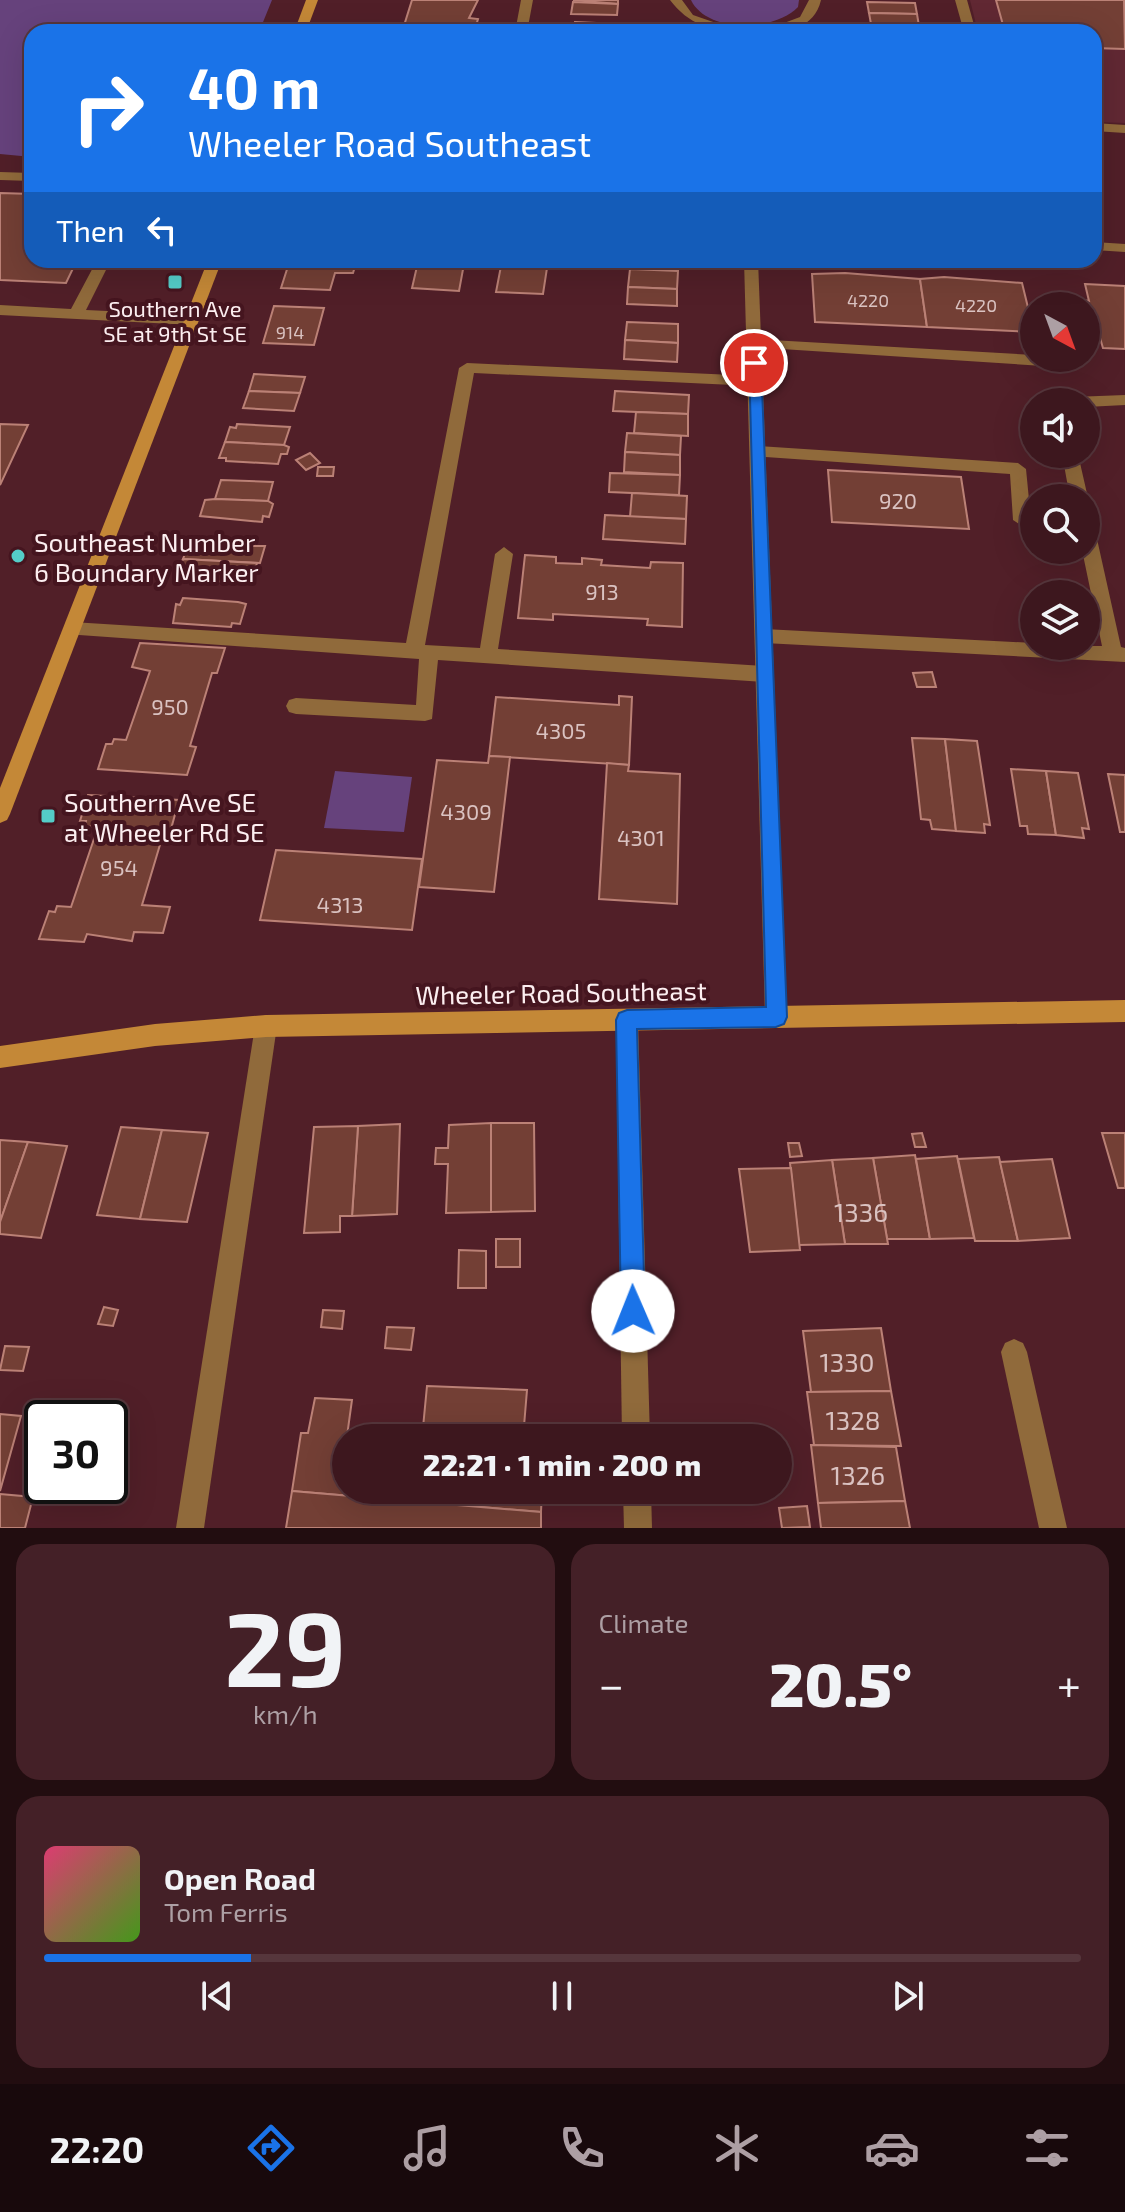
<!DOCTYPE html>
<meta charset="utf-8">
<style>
body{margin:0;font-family:"Exo 2",sans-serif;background:#442027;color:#f1f3f6;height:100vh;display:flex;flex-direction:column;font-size:30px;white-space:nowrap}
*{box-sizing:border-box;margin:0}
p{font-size:26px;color:#ad9fa4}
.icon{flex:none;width:44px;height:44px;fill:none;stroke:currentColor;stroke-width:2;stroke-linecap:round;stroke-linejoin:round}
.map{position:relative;height:1528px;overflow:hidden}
.sheet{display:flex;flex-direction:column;gap:16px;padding:16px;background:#220d10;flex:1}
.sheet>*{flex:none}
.banner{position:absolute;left:24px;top:24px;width:1078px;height:244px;border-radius:24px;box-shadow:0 8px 32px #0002,0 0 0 2px #56363c;background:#1a73e8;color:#fff;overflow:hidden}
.needle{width:52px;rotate:139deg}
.buttons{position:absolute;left:1020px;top:292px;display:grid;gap:16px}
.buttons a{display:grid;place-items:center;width:80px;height:80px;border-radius:50%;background:#3d171e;box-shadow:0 8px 32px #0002,0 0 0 2px #56363c;font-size:40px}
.speed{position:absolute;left:24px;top:1400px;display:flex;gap:16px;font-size:40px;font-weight:700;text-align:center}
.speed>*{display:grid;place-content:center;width:104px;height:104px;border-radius:50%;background:#3d171e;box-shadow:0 8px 32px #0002,0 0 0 2px #56363c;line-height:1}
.speed .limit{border:4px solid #111;border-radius:12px;background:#fff;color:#111}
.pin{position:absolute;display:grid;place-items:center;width:68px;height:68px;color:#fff;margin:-34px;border:4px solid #fff;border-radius:50%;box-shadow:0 2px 8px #0007}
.me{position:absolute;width:88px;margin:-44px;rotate:359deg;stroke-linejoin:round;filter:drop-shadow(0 0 6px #0008)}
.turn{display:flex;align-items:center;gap:28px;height:168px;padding:0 32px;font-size:36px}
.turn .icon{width:104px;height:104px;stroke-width:2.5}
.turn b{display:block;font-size:56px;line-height:68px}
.then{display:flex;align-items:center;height:76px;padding:0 32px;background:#0003;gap:16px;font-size:30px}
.big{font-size:60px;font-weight:800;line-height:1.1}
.sheet .tile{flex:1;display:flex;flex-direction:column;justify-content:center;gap:12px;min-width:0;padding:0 28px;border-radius:24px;background:#442027}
.sheet .dial{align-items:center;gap:0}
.dial b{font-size:104px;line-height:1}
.song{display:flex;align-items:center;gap:24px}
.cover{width:96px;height:96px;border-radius:12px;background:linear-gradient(135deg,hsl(340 70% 55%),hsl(100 70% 35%))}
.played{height:8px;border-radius:4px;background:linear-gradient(90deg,#1a73e8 20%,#56363c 20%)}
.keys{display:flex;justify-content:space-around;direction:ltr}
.heat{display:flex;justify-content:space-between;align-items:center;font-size:44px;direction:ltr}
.sheet .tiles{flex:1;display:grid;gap:16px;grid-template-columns:1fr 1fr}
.tile:last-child{grid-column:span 2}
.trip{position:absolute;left:332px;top:1424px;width:460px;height:80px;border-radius:40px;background:#3d171e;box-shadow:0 8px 32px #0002,0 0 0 2px #56363c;font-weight:800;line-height:80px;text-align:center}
.tab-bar{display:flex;height:128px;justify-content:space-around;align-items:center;background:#18090c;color:#ad9fa4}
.tab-bar .icon{width:56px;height:56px}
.tab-bar .current{color:#1a73e8}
.tab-bar b{font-size:36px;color:#f1f3f6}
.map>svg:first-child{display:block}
</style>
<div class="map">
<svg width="1125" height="1528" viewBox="0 0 1125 1528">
<rect width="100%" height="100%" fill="#511f28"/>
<polygon fill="#612833" points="970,0 1125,0 1125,123 1094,122 1094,32 978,32"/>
<g fill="#66427c">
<polygon points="0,0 272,0 259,32 32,32 32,157 0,154"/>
<path d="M691,0H799L798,7C776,31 707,34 691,0Z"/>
<polygon points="335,771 412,777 404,832 324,828"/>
</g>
<g fill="#733f35" stroke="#bb8176" stroke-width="2">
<polygon points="412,0 478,0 469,18 478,19 474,32 402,32"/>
<polygon points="573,0 618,0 618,4"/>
<polygon points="996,0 1124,0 1125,49 1094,48 1094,32 1005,32"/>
<polygon points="573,2 618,4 617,15 571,14"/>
<polygon points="867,2 915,3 917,14 869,13"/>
<polygon points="869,13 917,14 919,26 871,24"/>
<polygon points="575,22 639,25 638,32 574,32"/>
<polygon points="0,193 32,194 32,260 77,260 66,283 0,280"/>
<polygon points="290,260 357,260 353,273 335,273 330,290 281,288"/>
<polygon points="418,262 464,264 459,291 412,288"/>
<polygon points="501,266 547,268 543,294 496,292"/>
<polygon points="630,269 678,271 677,289 628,287"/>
<polygon points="845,273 920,279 927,327 815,322 812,274"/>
<polygon points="944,277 1022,283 1034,332 927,327 920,279"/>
<polygon points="1085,284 1125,286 1125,349 1103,348 1098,331 1091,331 1082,300 1089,301"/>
<polygon points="628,287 677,289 677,306 627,304"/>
<polygon points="274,306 324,308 314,345 263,343"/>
<polygon points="627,322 678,324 678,343 625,340"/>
<polygon points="625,340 678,343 677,362 624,359"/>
<polygon points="254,374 305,377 300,393 249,391"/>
<polygon points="249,391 300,393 294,411 243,408"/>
<polygon points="615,391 689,395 688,414 613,411"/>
<polygon points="636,412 688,414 688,436 634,433"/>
<polygon points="0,424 28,425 0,485"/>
<polygon points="237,424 290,427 284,445 225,442 230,427 236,428"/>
<polygon points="627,433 681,436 680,455 625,452"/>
<polygon points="225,442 284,445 289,447 287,454 281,454 278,464 226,461 226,458 219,458"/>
<polygon points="625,452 680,455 680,475 624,472"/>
<polygon points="310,453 320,463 306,470 296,460"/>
<polygon points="318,467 334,467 333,476 317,476"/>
<polygon points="828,470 961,477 969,529 832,522"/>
<polygon points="610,473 680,475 679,495 609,492"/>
<polygon points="221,480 273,482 268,501 215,499"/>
<polygon points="632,493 687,496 686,519 630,517"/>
<polygon points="215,499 268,501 273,504 269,517 263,516 262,522 200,516 205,500"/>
<polygon points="605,515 686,519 685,544 603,539"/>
<polygon points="200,537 256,541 254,546 265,546 260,563 183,559 190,540"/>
<polygon points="525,555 556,557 556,563 582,564 582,558 602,560 601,565 650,568 651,562 683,563 682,627 647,625 648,619 553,614 553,620 518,618"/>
<polygon points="183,559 257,563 252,579 246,579 244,584 177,577"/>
<polygon points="183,598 238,602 246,604 240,624 232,623 231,627 173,623 176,604 180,605"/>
<polygon points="140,643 225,648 217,673 212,673 190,746 196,747 187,775 98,769 106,744 112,744 114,739 126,740 150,671 132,667"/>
<polygon points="932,672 936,687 917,687 913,673"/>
<polygon points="619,696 632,697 629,765 489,756 496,697 619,705"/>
<polygon points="912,738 945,739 956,831 932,829 930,820 921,819"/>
<polygon points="945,739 977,741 990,825 984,824 985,833 956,831"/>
<polygon points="489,756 510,757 494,892 419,887 437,760 488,763"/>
<polygon points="607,763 629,765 628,771 680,774 677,904 599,899"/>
<polygon points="1011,769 1046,771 1056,835 1028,834 1027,826 1020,826"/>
<polygon points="1046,771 1078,773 1089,829 1082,828 1084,838 1056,835"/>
<polygon points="1108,774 1125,775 1125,832 1120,832"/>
<polygon points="88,795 179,800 171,829 165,828 142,905 170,907 163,933 134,932 132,941 87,934 84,942 39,939 49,911 55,912 57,906 71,907 98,827 85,826 86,821 80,821"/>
<polygon points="276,850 422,859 412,930 260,920"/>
<polygon points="491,1123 491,1212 446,1213 448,1164 435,1164 436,1148 448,1148 449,1125"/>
<polygon points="491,1123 534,1123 535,1211 491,1212"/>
<polygon points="400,1124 397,1214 352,1216 358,1126"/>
<polygon points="358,1126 352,1216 340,1216 340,1232 304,1233 314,1127"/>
<polygon points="121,1127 162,1130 140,1219 97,1215"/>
<polygon points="162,1130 208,1133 187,1222 140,1219"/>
<polygon points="922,1133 926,1147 915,1147 912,1134"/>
<polygon points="1102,1133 1125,1133 1125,1188 1118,1188"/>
<polygon points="0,1140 28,1142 0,1222"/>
<polygon points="28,1142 67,1146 41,1238 0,1234 0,1222"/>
<polygon points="788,1143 799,1143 802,1156 790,1157"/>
<polygon points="915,1155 930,1239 887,1239 873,1158"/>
<polygon points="957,1156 974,1238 930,1239 916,1159"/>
<polygon points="999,1157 1018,1241 975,1241 958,1159"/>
<polygon points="873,1158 888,1244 845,1244 832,1160"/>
<polygon points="1052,1159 1070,1238 1018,1241 1000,1162"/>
<polygon points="832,1160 845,1244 799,1245 790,1163"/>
<polygon points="791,1168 800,1250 750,1252 739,1169"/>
<rect x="496" y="1239" width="24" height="28"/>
<polygon points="459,1250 486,1251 486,1288 458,1288"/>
<polygon points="104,1307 118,1310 113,1326 98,1324"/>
<polygon points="323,1310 344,1311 342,1329 321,1327"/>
<polygon points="387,1327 414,1328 411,1350 385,1348"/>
<polygon points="881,1328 891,1391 811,1392 803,1331"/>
<polygon points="5,1346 29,1347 23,1371 0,1370"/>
<polygon points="427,1386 527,1390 523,1438 422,1438"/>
<polygon points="891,1391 901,1446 814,1445 807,1392"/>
<polygon points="315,1398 352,1400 347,1436 365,1438 346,1438 346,1490 542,1490 541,1512 292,1491 301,1433 308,1433"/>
<polygon points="0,1414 21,1416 0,1491"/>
<polygon points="811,1445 896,1447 905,1501 818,1503"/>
<polygon points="292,1491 541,1512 541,1528 286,1528"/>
<polygon points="0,1494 33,1497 25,1528 0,1528"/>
<polygon points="905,1501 910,1528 821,1528 818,1503"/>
<polygon points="807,1506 810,1527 782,1528 779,1508"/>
</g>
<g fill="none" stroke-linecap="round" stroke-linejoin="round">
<g fill="#906a3b" fill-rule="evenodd">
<polygon points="521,0 533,0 527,32 515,32"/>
<polygon points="955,0 967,0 976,32 964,32"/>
<polygon points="1094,123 1125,125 1125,133 1094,131"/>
<polygon points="0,172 32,173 32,181 0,180"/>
<polygon points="97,260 111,260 86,310 192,315 200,320 192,325 0,315 0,305 71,309"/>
<polygon points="754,339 1034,355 1063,358 1067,362 1059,367 749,347 746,344"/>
<polygon points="467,363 755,376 763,381 755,386 474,373 425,645 480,648 495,554 504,547 513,554 498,649 765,666 772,669 774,674 772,679 765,682 438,660 432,719 425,721 296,714 289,712 286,706 289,700 296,698 416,705 419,659 65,634 63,629 72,622 406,643 459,368"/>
<polygon points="1125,395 1125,405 1086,407 1086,402 1065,402 1073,397"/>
<polygon points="758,446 1018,463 1026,469 1031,520 1022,526 1013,520 1010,474 752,456 750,452"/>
<polygon points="1062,454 1078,454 1088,498 1086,501 1086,498 1070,498"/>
<polygon points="1086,524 1095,530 1121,647 1125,648 1125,662 764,643 755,636 764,629 1034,643 1034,646 1102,646 1082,550 1086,550"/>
<polygon points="266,1015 274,1018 277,1026 204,1528 176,1528 255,1026 258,1018"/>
<polygon points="1014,1339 1023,1343 1027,1352 1067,1528 1039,1528 1001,1352 1005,1343"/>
</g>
<g fill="#906a3b" fill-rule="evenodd">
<path d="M670,0H682L693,15L742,32C712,32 688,24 670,0Z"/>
<path d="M809,0H821C814,30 786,32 760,32L800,17Z"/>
<polygon points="1094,242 1125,244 1125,252 1094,250"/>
<polygon points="744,260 758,260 787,1017 784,1025 776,1028 768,1025 765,1017"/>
<polygon points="627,1009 635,1012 638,1020 650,1438 622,1438 616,1020 619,1012"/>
<polygon points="623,1490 651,1490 652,1528 624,1528"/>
</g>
<g fill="#c48837" fill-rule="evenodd">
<polygon points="306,0 318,0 306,32 294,32"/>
<polygon points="208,260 222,260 10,814 7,820 0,823 0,788"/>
<polygon points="1125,1000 1125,1022 266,1037 155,1046 0,1068 0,1046 155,1024 266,1015"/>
</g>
</g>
<polygon fill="#1a73e8" stroke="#114b97" stroke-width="2" points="749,359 761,363 787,1017 784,1024 776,1027 637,1029 645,1311 641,1320 633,1323 625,1320 621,1311 616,1020 619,1013 627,1010 766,1007"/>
<g fill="#54cdc8" stroke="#45151f" stroke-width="3">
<rect x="167" y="274" width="16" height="16" rx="4"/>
<circle cx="18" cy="556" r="8"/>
<rect x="40" y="808" width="16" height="16" rx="4"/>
</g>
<g text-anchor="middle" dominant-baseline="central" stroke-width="8" stroke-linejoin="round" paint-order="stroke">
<g font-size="18" fill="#dac2c1">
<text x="868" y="300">4220</text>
<text x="976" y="305">4220</text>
<text x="290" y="332">914</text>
</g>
<g font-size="22" fill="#fceef0" stroke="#45151f">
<text x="175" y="308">Southern Ave<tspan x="175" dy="25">SE at 9th St SE</tspan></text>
</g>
<g font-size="22" fill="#dac2c1">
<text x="898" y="500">920</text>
<text x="602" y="591">913</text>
<text x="170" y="706">950</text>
<text x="561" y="730">4305</text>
<text x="466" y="811">4309</text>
<text x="641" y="837">4301</text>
<text x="119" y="867">954</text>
<text x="340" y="904">4313</text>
</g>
<g font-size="26" fill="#fceef0" stroke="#45151f" text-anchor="start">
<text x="34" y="541">Southeast Number<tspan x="34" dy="30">6 Boundary Marker</tspan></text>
<text x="64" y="801">Southern Ave SE<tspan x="64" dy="30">at Wheeler Rd SE</tspan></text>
</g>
<g font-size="26" fill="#fceef0" stroke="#45151f">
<text transform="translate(561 992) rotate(-1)">Wheeler Road Southeast</text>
</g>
<g font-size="26" fill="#dac2c1">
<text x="861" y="1211">1336</text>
<text x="847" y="1361">1330</text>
<text x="853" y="1419">1328</text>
<text x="858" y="1474">1326</text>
</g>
</g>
</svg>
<div class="buttons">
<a><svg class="needle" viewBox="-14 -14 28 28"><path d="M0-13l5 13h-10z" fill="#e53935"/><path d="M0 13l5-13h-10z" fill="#ad9fa4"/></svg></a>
<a><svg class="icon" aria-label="sound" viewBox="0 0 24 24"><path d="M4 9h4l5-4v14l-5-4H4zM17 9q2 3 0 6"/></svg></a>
<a><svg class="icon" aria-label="search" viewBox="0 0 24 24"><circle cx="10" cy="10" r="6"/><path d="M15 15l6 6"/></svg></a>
<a><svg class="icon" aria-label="layers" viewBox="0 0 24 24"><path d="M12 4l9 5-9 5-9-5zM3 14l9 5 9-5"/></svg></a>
</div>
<div class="speed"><div class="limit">30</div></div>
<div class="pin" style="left:754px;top:363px;background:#d93025"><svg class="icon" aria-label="arrive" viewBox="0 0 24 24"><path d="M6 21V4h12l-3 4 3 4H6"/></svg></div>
<svg class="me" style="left:633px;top:1311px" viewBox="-20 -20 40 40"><circle r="19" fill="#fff"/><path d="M0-13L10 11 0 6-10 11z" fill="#1a73e8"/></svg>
<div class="trip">22:21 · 1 min · 200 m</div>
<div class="banner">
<div class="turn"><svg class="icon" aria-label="right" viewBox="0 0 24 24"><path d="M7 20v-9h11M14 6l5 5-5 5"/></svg><div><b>40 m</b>Wheeler Road Southeast</div></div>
<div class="then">Then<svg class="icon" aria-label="left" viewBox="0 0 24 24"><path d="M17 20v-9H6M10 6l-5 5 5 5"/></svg></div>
</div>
</div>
<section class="sheet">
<div class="tiles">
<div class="tile dial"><b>29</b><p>km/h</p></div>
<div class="tile"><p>Climate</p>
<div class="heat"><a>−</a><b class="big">20.5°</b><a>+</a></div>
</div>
<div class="tile">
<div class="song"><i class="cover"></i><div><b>Open Road</b><p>Tom Ferris</p></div></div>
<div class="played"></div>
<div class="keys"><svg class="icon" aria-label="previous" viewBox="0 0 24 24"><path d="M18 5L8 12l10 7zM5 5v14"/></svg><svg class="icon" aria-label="pause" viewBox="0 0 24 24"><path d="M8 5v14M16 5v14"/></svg><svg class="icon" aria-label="next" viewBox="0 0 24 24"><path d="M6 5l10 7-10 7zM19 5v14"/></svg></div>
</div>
</div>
</section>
<nav class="tab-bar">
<b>22:20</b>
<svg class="icon current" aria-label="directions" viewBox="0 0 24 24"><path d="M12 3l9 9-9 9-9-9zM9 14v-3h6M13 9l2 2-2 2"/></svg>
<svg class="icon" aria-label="music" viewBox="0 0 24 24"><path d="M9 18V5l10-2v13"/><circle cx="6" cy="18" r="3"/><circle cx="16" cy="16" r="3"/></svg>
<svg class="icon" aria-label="phone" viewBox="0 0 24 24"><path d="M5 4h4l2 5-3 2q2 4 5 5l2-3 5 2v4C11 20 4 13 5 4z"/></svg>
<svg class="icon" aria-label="climate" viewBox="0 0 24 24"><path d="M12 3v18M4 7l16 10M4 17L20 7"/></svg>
<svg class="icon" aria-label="car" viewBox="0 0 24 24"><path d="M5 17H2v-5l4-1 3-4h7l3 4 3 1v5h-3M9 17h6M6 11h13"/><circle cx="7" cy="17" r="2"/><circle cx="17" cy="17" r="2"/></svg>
<svg class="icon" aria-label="filters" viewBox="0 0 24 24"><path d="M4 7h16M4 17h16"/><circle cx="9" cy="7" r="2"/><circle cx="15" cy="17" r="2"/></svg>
</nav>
